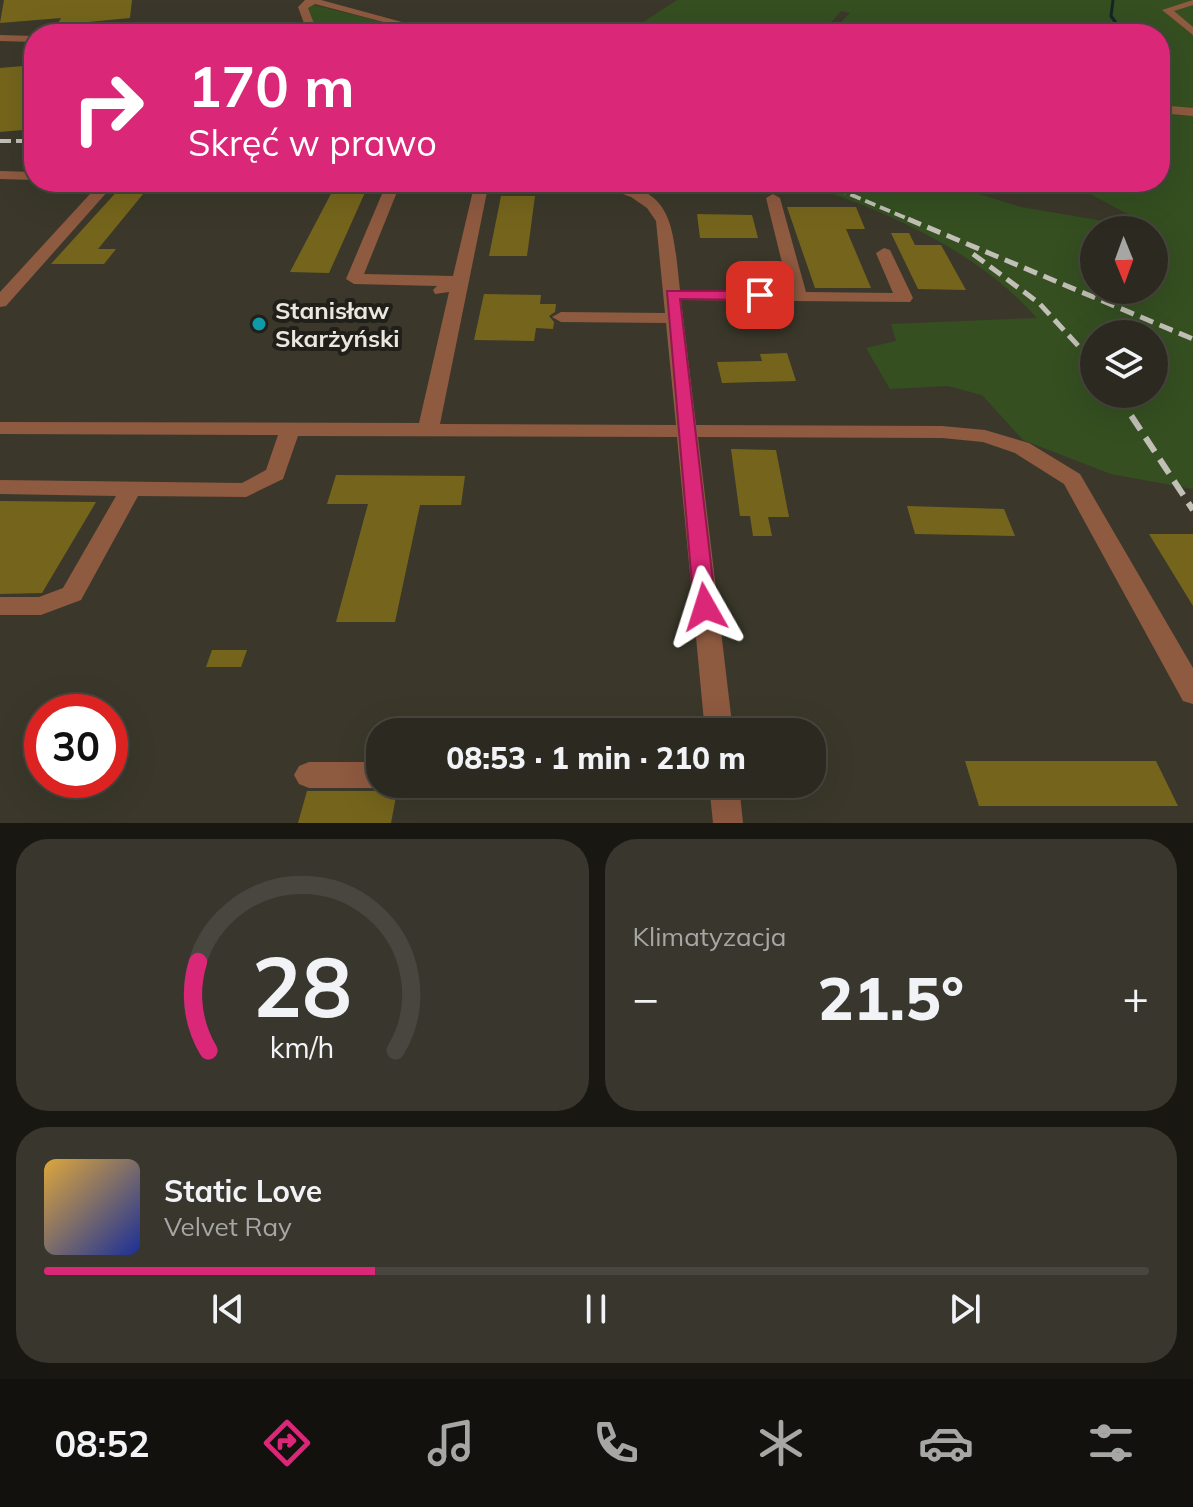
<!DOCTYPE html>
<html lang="pl">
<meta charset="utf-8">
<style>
body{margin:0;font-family:Mulish,sans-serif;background:#38362d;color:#f1f3f6;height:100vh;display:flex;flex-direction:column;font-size:30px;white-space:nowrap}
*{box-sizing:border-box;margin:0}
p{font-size:26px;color:#a6a7a5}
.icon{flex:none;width:44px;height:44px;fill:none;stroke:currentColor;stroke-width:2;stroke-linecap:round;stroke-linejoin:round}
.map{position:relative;height:823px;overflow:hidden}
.details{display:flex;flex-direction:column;gap:16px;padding:16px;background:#181712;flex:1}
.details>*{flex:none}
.top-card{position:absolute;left:24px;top:24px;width:1146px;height:168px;border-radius:32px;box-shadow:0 8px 32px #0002,0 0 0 2px #48463e;background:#db2777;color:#fff;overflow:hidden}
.needle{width:52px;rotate:179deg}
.controls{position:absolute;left:1080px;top:216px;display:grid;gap:16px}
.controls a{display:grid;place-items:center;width:88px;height:88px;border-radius:50%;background:#2c2a20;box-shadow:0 8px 32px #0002,0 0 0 2px #48463e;font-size:40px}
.speed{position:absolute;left:24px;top:694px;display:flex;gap:16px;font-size:40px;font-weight:700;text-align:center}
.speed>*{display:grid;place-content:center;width:104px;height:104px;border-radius:50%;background:#2c2a20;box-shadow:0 8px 32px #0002,0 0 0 2px #48463e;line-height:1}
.speed .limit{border:12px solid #d22;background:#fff;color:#111}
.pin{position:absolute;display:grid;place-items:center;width:68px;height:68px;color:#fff;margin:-34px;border-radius:16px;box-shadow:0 4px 12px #0006}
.me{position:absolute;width:88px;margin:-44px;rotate:354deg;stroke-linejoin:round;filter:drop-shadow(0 0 6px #0008)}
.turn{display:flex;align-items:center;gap:28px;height:168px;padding:0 32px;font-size:36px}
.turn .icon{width:104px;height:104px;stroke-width:2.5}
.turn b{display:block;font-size:56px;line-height:68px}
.big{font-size:60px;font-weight:800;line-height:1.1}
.details .widget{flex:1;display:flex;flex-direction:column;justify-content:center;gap:12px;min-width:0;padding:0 28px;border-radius:32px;background:#38362d}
.details .dial{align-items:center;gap:0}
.dial svg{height:208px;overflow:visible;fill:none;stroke:#48463e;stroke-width:7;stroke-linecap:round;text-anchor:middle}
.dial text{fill:#f1f3f6;stroke:none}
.song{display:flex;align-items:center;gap:24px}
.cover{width:96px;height:96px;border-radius:12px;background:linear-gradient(135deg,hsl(40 70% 55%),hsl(230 70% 35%))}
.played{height:8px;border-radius:4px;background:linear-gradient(90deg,#db2777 30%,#48463e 30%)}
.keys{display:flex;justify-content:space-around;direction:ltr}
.heat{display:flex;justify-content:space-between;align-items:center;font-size:44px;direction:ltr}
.details .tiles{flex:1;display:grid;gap:16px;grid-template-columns:1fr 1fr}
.widget:last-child{grid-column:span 2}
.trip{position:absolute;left:366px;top:718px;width:460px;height:80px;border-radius:32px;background:#2c2a20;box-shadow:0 8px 32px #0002,0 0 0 2px #48463e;font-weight:800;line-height:80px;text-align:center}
.tabs{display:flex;height:128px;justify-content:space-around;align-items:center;background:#12110d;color:#a6a7a5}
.tabs .icon{width:56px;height:56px}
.tabs .current{color:#db2777}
.tabs b{font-size:36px;color:#f1f3f6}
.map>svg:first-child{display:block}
</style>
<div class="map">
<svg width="1193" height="823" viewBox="0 0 1193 823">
<rect width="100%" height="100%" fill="#3b382b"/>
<g fill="#354f21" fill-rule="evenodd">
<polygon points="677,0 1193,0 1193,110 1160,107 1160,34 829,34 850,13 841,11 821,34 625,34"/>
<polygon points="314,5 431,34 318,34 307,8"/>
<path d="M1160,112L1193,114V489L1111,474L1023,440L982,395L948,386L890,389L866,348L896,341L891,324L1037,318C974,248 886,211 798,182H940L1021,207L1157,230L1092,195L1080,182H1160ZM1094,230H1154V290H1094ZM1094,334H1154V394H1094Z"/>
</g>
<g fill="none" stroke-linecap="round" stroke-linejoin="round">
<polyline stroke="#142526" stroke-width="3" points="1113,0 1111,16 1124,34"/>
</g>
<g fill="#75651c">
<polygon points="4,0 132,0 130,18 57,25 61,18 0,23"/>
<polygon points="34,65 34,129 0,132 0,68"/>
<polygon points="120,188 148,188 98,249 116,249 104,264 51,264"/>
<polygon points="334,188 367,188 329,273 290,272"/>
<polygon points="501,196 535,196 527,256 489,256"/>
<polygon points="787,207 856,207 865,229 846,229 871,288 815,288"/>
<polygon points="697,214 752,215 758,238 700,238"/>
<polygon points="891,233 909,233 915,245 941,245 966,290 918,289"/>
<polygon points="484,294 541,295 540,304 556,304 555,312 549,316 554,322 553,329 536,328 534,341 474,340"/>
<polygon points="787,353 796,381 722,383 717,362 762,361 760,354"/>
<polygon points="731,449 776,450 789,517 768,517 772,536 753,536 750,516 740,516"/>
<polygon points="336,475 465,476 461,505 420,505 395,622 336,622 368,504 327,504"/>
<polygon points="0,501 96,502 42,593 0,594"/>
<polygon points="907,506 1004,509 1015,536 915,534"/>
<polygon points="1149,534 1193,534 1193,606"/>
<polygon points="212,650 247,650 241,667 206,667"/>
<polygon points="965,761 1156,761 1178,806 979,806"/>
<polygon points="392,786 398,786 391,823 298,823 307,791 380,791"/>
</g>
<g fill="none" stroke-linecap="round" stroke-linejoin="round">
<g fill="#8e5a40" fill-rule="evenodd">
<polygon points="305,0 321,0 446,34 429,34 315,4 308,8 318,34 308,34 298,7"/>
<polygon points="1193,0 1193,5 1174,11 1193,27 1193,35 1162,10"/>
<polygon points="0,35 34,36 34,42 0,41"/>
<polygon points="1160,105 1193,108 1193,116 1160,113"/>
<polygon points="0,171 34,172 34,180 0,179"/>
<polygon points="101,182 116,182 6,306 0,307 0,292"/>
<path d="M387,182H401L364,274L453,276L475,182H489L440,424L676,425L666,323L561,322L552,317L561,312L665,313L656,221L647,208L631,197L590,182C675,182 672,221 680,290L789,291L766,198L773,194L780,198L806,292L893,293L876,253L884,248L890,250L913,298L910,302L681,300L696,425L942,426L985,430L1029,443L1080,474L1193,668V704L1183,701L1064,484L1015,453L983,442L942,438L698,437L733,732H705L677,437L298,436L283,479L246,497L138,496L81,600L41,615H0V597H39L63,588L116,496L0,494V480L242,483L266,470L278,435L0,434V422L419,423L449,292L435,294L433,290L437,286L354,284L346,279Z"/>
<polygon points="309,762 380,762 380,784 390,784 380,788 309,788 299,784 294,775 299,766"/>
<polygon points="709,784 739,784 743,823 713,823"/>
</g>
<g stroke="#c1bfb6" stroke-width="4" stroke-dasharray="11 5" stroke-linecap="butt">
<polyline points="0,141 34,141"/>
<polyline points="821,182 913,221"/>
</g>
<g stroke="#c1bfb6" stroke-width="5" stroke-dasharray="14 7" stroke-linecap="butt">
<polyline points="908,219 1193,339"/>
<polyline points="973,254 1039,303 1094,363"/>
</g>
<polyline stroke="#c1bfb6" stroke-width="6" stroke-dasharray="17 9" stroke-linecap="butt" points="1117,394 1193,510"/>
</g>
<polygon fill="#db2777" stroke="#8e194d" stroke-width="2" points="667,291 760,291 768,295 760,300 680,299 716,607 713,613 697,613 694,607"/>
<circle fill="#0f9aa8" stroke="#201f19" stroke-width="3" cx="259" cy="324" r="8"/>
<g text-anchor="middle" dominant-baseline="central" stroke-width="8" stroke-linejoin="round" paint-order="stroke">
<g font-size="24" font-weight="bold" fill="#e9e7df" stroke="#201f19" text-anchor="start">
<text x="275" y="310">Stanisław<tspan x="275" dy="28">Skarżyński</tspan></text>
</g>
</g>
</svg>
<div class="controls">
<a><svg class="needle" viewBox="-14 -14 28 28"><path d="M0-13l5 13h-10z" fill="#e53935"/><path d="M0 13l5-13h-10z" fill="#a6a7a5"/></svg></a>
<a><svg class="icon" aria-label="layers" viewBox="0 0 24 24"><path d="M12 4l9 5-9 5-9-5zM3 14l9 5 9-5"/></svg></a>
</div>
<div class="speed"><div class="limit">30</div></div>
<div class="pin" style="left:760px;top:295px;background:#d93025"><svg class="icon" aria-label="arrive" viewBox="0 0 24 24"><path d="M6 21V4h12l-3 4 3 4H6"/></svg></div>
<svg class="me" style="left:705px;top:607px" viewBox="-20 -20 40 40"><path d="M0-17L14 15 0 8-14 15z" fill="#db2777" stroke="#fff" stroke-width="4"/></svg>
<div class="trip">08:53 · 1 min · 210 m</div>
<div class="top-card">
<div class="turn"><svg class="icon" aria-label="right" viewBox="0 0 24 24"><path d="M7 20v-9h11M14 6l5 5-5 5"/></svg><div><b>170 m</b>Skręć w prawo</div></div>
</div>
</div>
<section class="details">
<div class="tiles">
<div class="widget dial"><svg viewBox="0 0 100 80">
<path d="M14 69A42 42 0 1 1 86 69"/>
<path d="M14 69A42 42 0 0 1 10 35" stroke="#db2777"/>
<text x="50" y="56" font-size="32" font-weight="700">28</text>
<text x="50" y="72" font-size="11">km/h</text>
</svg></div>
<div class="widget"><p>Klimatyzacja</p>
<div class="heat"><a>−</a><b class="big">21.5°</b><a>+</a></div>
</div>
<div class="widget">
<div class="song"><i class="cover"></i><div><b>Static Love</b><p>Velvet Ray</p></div></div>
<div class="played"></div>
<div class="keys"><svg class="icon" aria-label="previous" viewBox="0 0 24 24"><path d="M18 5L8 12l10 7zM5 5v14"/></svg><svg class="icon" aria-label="pause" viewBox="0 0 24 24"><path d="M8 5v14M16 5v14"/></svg><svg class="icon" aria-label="next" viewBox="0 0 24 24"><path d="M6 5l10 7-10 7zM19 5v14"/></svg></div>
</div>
</div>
</section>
<nav class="tabs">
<b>08:52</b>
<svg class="icon current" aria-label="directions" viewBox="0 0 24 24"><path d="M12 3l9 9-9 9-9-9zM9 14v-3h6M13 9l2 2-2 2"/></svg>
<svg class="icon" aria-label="music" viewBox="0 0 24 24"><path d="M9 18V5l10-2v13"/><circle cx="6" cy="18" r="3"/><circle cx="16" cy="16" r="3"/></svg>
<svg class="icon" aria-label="phone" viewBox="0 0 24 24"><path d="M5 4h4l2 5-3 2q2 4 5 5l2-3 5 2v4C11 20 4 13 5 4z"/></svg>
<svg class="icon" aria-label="climate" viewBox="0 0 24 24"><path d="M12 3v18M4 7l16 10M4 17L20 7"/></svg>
<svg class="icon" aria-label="car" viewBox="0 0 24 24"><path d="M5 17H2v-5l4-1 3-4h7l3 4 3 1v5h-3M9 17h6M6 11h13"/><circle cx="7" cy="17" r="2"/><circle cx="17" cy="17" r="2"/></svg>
<svg class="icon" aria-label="filters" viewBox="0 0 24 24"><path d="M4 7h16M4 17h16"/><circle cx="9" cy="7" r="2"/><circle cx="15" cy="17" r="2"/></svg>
</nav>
